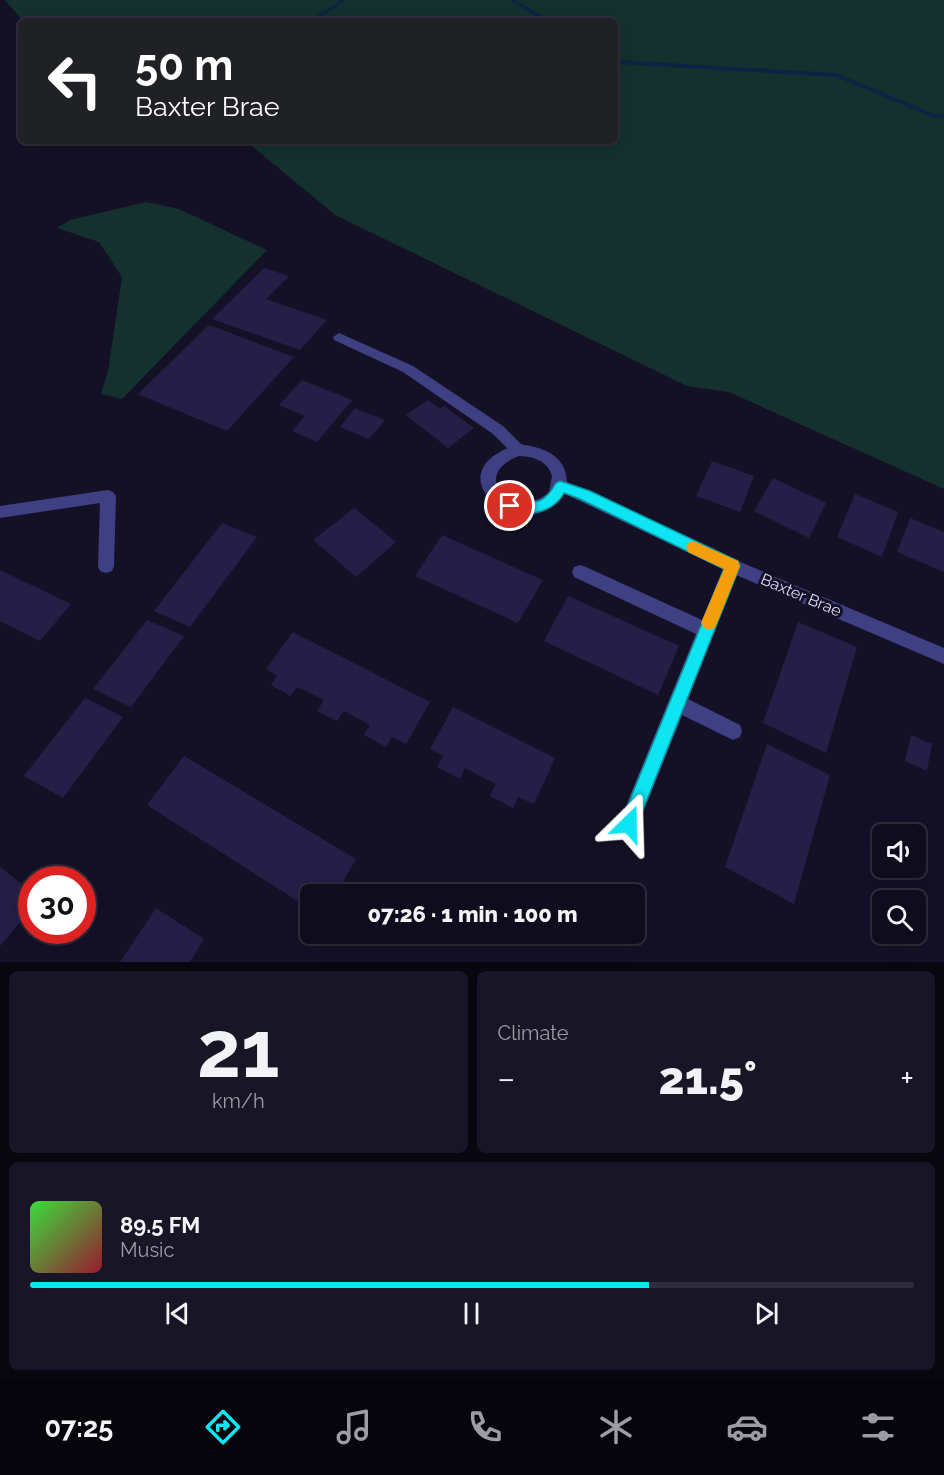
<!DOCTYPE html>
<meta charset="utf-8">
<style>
body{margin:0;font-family:Raleway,sans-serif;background:#181626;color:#f1f3f6;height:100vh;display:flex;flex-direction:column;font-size:22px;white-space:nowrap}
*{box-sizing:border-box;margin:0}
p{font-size:20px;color:#9b9ca4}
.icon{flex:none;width:33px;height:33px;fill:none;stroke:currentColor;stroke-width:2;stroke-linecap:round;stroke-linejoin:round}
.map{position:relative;height:962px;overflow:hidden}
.side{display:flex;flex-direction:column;gap:9px;padding:9px;background:#080710;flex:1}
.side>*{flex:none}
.top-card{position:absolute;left:18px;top:18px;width:600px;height:126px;border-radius:9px;box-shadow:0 3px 15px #0003,0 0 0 2px #2f2d3b;background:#202124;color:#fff;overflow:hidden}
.tools{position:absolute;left:872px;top:824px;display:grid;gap:12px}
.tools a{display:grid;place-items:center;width:54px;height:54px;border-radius:9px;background:#0f0d1d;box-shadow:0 3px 15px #0003,0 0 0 2px #2f2d3b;font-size:30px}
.speed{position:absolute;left:18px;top:866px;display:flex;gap:12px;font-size:30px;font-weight:700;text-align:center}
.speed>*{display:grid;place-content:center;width:78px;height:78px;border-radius:50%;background:#0f0d1d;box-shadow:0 3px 15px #0003,0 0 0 2px #2f2d3b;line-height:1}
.speed .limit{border:9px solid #d22;background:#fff;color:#111}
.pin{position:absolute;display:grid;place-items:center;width:51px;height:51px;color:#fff;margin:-26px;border:3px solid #fff;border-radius:50%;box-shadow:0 2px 6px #0007}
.me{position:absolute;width:66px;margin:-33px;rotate:22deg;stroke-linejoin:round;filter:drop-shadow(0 0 4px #0008)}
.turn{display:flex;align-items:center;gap:21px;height:126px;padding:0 18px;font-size:27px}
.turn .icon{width:78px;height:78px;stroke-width:2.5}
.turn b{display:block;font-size:42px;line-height:51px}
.big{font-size:45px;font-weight:800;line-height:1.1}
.side .tile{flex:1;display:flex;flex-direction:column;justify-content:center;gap:9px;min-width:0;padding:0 21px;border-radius:9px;background:#181626}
.side .dial{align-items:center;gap:0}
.dial b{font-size:78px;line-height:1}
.song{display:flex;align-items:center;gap:18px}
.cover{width:72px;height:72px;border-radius:9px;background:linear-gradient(135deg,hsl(120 70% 55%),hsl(350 70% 35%))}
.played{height:6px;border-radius:3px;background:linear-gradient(90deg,#0fe4f3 70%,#2f2d3b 70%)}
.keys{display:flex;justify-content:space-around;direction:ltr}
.heat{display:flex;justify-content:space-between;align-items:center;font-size:33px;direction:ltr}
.side .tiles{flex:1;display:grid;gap:9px;grid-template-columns:1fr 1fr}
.tile:last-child{grid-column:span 2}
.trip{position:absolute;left:300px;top:884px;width:345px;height:60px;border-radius:9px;background:#0f0d1d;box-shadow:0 3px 15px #0003,0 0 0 2px #2f2d3b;font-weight:800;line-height:60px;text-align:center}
.tabs{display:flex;height:96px;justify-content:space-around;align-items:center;background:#06050c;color:#9b9ca4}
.tabs .icon{width:42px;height:42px}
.tabs .on{color:#0fe4f3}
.tabs b{font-size:27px;color:#f1f3f6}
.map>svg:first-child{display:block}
</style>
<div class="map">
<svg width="944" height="962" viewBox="0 0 944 962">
<rect width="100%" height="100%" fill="#141127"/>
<g fill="#14312e">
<polygon points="5,0 944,0 944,489 729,392 687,386 335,215 246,141 615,141 615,21 23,21"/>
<polygon points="146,202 179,209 267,250 122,399 101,394 108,371 122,277 99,242 57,228 70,220"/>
</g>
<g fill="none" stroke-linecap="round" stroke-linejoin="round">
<g fill="#0d2344" fill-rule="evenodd">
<polygon points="341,0 346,0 315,21 309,21"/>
<polygon points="509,0 515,0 551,21 544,21"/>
<polygon points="615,58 620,60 837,73 937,115 944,114 944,118 934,118 836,77 619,64 615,62"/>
</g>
</g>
<g fill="#251e47">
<polygon points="264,268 289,276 266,299 327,320 300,350 212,319"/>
<polygon points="209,325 294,357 227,431 138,394"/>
<polygon points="302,380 352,400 317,442 292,431 305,416 279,405"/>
<polygon points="428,400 440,409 444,406 474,428 448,448 406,415"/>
<polygon points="355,408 385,420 369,439 340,427"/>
<polygon points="712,461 754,476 740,512 696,496"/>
<polygon points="773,478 826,503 809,538 754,511"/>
<polygon points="855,494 898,512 882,557 837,537"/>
<polygon points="354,508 396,542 356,577 313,540"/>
<polygon points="910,518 944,532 944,572 897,552"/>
<polygon points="222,523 257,537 190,627 154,611"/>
<polygon points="442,535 543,580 518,623 415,576"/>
<polygon points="0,570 71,604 40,641 0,621"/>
<polygon points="568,596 679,646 658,695 544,641"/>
<polygon points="147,620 184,636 131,707 93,689"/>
<polygon points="798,622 857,647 826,753 763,723"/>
<polygon points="293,632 430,702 406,744 392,737 386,747 364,735 370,725 344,711 337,721 317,711 324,700 297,687 290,696 271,685 277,676 266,669"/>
<polygon points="85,698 123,717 63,798 24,776"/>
<polygon points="453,707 555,758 534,804 518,797 513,808 490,796 496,784 482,777 465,768 460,779 437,767 443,756 430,749"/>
<polygon points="911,735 932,744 927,771 905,761"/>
<polygon points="767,744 830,775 794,904 725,867"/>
<polygon points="184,756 356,859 336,894 310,894 310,909 147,805"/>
<polygon points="0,867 32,892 32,908 0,946"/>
<polygon points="156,908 204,939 190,962 120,962"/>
</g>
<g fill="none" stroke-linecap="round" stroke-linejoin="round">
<polygon fill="#3f3f83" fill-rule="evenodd" points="339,333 413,366 503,426 523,446 525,450 523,454 513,454 493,434 403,372 334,340 333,337"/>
<g fill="#3f3f83" fill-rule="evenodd">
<path d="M518,444C542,447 566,454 567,482L590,491L738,561L944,648V664L736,575L688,699L740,725L742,731L740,737L733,740L682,715L636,830L629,833L622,830L619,823L696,634L574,577L572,572L574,567L580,565L586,567L702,620L723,569L563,493C530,553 425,474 518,444ZM519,456C534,457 547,460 552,476L549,492C517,522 466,476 519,456Z"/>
<polygon points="108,490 113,492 116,496 114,566 112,571 106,573 100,571 98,566 100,503 0,518 0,506"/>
</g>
</g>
<path fill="#0fe4f3" stroke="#0a949e" stroke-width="1.5" d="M560,481L590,491L738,561L740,566L635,830L629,833L622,830L620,824L724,569L580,499L564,493C553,514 525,517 505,510L503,506L505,502C526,495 538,515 556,483Z"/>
<polygon fill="#f59e0b" points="693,541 738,561 740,566 715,628 709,630 704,628 701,623 724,569 688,552 686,547 688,543"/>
<g text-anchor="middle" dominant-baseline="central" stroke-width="6" stroke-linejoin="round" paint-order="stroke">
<g font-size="16" fill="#dcd9fd" stroke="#141127">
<text transform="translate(801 595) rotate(23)">Baxter Brae</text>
</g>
</g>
</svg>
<div class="tools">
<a><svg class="icon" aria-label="sound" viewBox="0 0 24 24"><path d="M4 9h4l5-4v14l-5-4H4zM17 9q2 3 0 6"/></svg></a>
<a><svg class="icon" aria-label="search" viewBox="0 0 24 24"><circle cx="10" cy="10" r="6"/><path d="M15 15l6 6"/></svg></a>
</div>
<div class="speed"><div class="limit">30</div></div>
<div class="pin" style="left:510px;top:506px;background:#d93025"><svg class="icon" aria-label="arrive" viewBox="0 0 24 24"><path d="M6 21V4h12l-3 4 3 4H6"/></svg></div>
<svg class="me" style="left:629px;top:824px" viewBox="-20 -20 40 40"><path d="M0-17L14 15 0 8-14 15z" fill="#0fe4f3" stroke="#fff" stroke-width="4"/></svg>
<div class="trip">07:26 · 1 min · 100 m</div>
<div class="top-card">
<div class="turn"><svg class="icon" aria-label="left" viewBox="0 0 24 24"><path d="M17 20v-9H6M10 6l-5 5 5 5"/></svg><div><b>50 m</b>Baxter Brae</div></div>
</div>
</div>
<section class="side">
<div class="tiles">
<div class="tile dial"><b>21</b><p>km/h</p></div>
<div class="tile"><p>Climate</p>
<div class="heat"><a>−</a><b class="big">21.5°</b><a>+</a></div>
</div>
<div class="tile">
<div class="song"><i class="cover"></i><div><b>89.5 FM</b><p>Music</p></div></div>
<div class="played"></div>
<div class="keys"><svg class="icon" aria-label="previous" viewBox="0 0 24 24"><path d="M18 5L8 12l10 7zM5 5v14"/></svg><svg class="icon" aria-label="pause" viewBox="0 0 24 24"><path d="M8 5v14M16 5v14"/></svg><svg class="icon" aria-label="next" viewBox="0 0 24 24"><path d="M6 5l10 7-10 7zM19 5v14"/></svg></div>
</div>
</div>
</section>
<nav class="tabs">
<b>07:25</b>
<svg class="icon on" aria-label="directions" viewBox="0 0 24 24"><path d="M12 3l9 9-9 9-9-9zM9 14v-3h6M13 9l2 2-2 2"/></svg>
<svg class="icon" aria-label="music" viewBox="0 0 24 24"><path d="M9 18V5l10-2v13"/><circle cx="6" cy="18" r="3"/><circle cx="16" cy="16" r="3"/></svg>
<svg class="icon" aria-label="phone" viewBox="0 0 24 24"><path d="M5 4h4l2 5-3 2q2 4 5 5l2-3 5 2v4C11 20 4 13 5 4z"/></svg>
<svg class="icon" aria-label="climate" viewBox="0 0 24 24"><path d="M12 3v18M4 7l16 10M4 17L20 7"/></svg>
<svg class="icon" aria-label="car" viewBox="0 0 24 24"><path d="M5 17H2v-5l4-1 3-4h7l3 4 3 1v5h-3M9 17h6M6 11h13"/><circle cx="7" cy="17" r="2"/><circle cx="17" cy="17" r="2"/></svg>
<svg class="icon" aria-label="filters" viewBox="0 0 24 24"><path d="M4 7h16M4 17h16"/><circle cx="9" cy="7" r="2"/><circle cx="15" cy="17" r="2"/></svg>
</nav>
